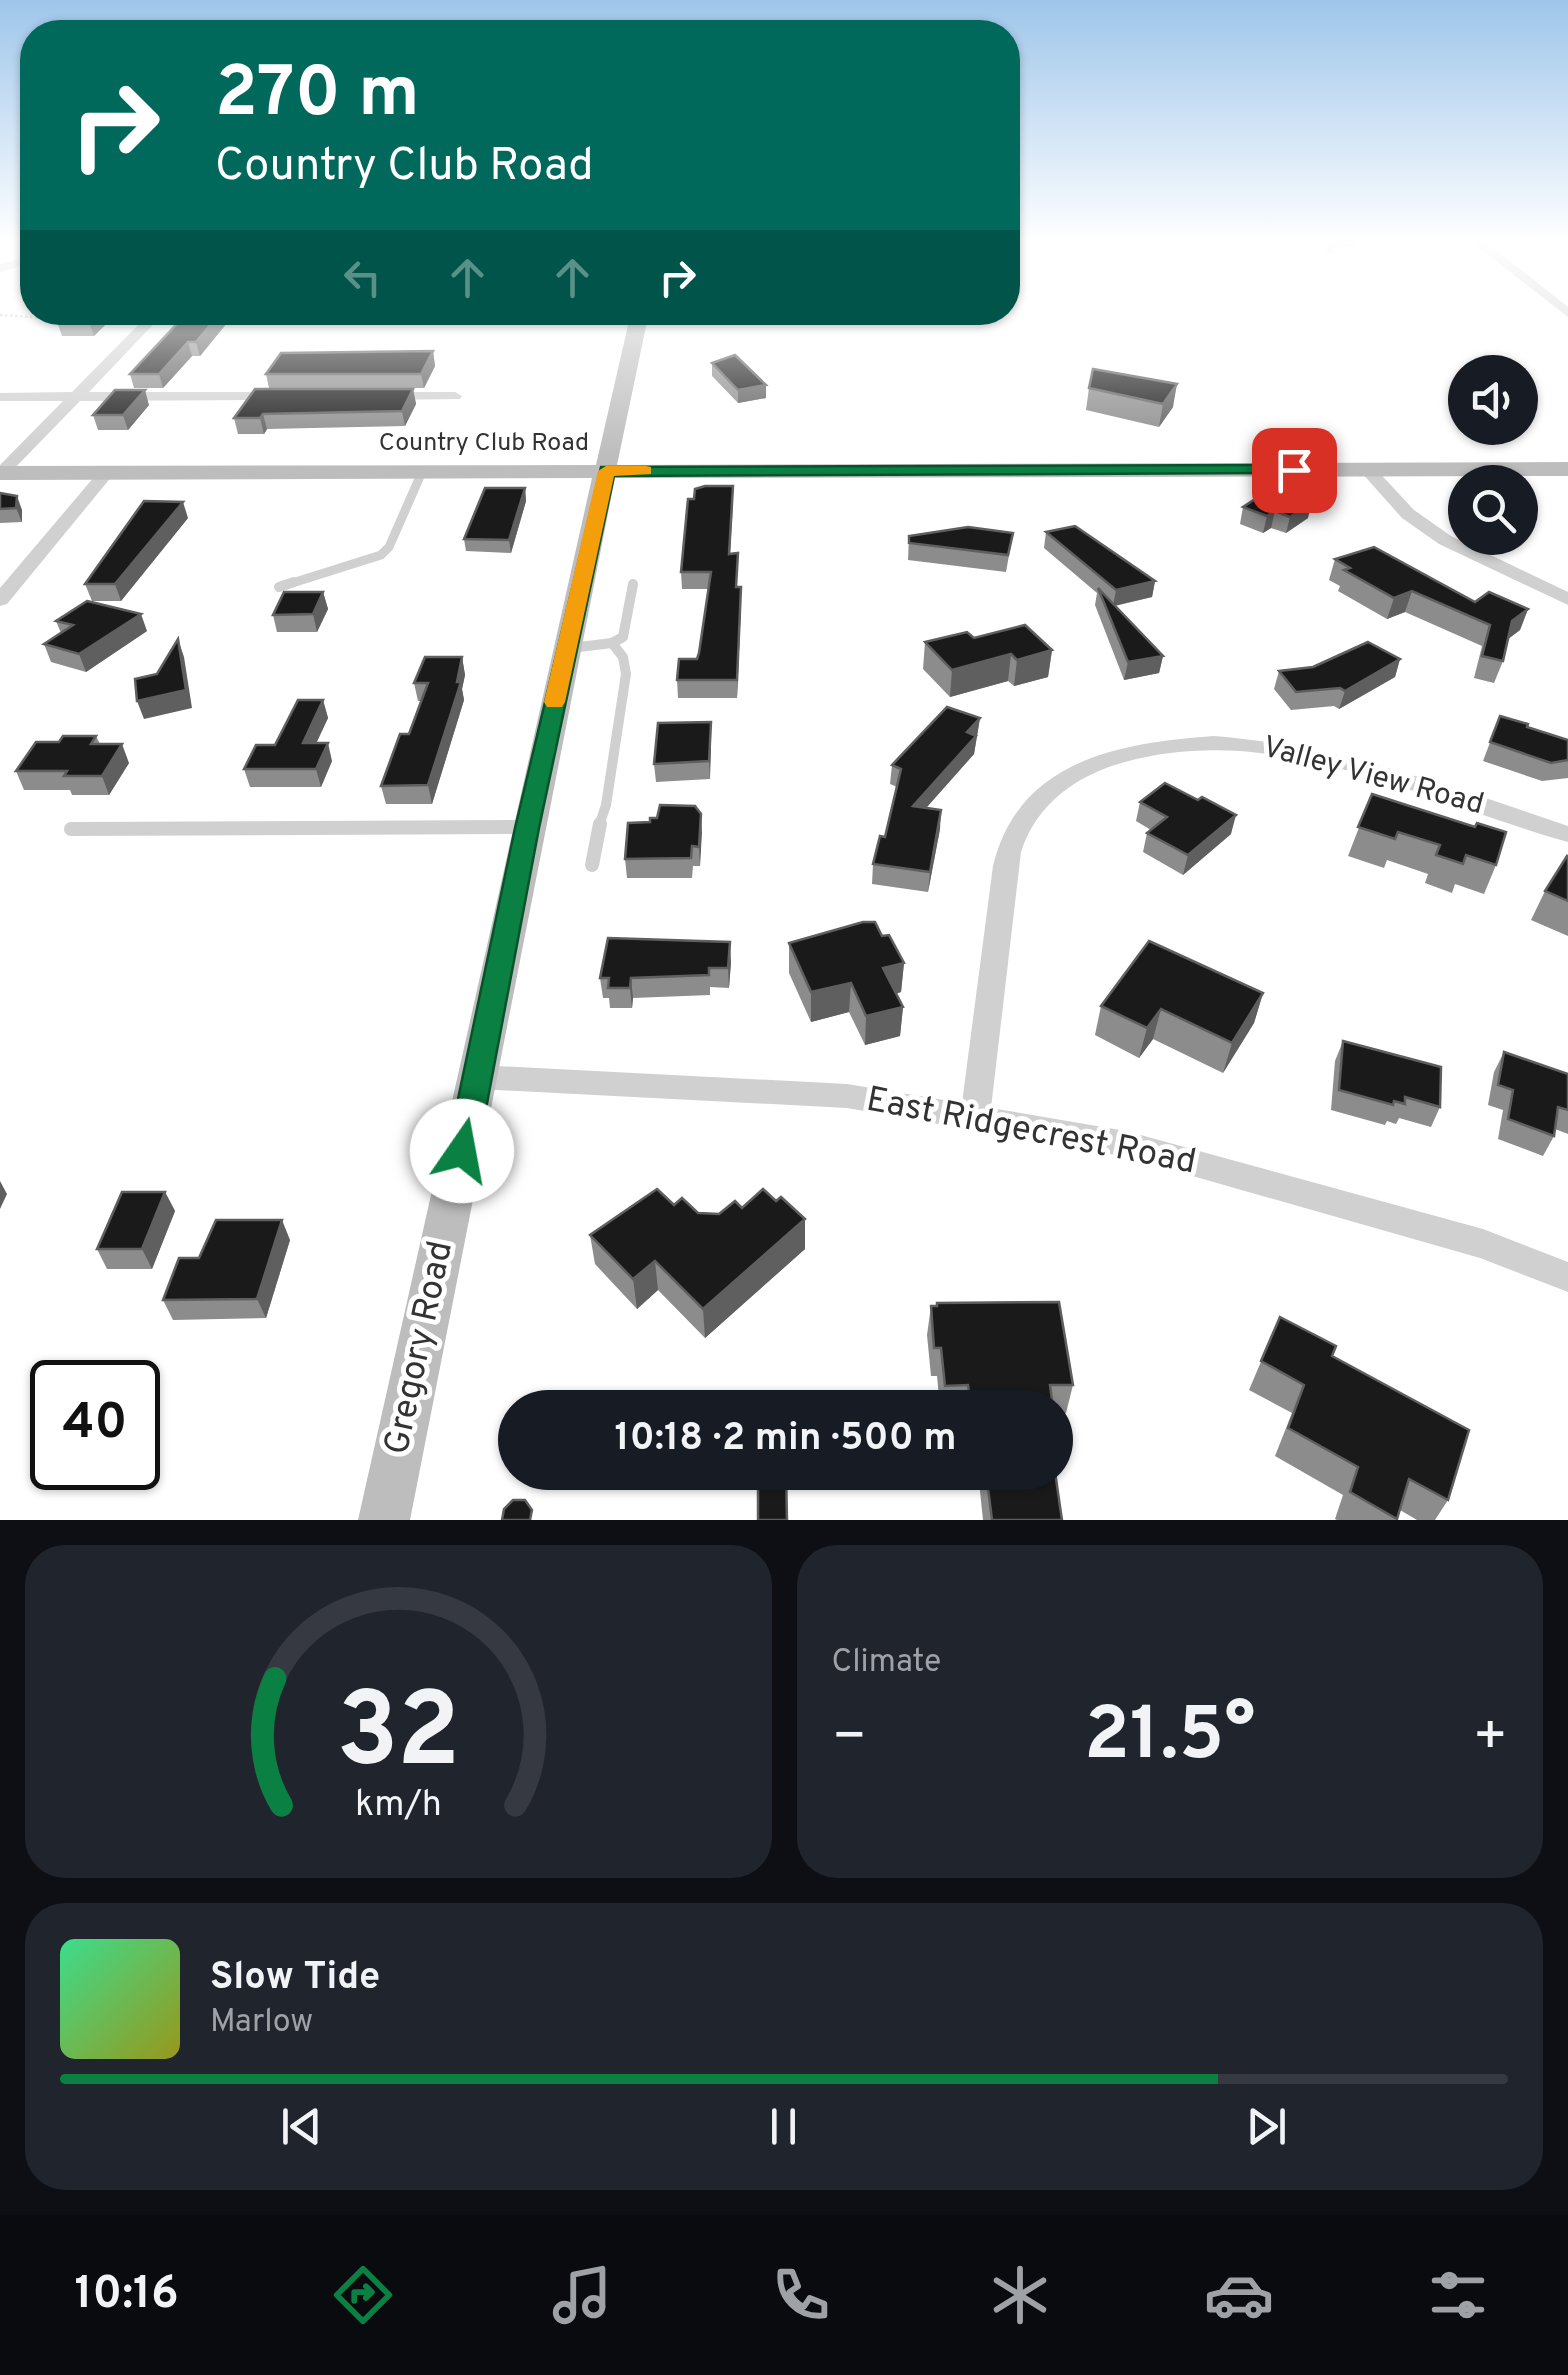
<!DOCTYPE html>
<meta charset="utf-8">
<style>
body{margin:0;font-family:Overpass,sans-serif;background:#20242c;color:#f1f3f6;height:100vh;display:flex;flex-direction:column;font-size:38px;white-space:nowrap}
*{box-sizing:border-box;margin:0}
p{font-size:32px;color:#9ea1a6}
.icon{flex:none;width:55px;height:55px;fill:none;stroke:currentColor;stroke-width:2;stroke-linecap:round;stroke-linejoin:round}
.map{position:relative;height:1520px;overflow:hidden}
.drawer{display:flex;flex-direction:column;gap:25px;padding:25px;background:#0d0f14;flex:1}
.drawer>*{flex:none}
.guide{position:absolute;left:20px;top:20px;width:1000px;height:305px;border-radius:40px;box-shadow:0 2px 8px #0004;background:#00695c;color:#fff;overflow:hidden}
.fabs{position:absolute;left:1448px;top:355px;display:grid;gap:20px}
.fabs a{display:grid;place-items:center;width:90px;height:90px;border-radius:50%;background:#171b24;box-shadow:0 2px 8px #0004;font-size:50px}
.speed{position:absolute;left:30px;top:1360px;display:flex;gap:20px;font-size:50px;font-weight:700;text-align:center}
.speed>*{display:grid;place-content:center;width:130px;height:130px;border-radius:50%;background:#171b24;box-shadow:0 2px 8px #0004;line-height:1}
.speed .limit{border:5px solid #111;border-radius:15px;background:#fff;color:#111}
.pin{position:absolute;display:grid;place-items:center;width:85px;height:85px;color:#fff;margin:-42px;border-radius:20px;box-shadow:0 5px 15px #0006}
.me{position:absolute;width:110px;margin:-55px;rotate:12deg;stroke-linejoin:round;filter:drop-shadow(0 0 8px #0008)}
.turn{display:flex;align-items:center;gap:35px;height:210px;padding:0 30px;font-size:45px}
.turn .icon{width:130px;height:130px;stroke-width:2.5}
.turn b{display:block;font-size:70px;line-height:85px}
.lanes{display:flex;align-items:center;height:95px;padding:0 30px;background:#0003;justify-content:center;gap:50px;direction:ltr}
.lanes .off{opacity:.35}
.big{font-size:75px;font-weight:700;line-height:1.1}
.drawer .tile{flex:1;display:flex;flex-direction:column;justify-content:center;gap:15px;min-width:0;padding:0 35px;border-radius:40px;background:#20242c}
.drawer .dial{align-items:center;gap:0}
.dial svg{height:260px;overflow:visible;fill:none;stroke:#363941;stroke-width:7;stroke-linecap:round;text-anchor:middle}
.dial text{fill:#f1f3f6;stroke:none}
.song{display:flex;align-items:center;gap:30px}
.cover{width:120px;height:120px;border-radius:15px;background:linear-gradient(135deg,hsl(150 70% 55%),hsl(60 70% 35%))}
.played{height:10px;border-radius:5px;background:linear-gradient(90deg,#0b8043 80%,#363941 80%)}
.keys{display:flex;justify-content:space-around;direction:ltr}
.heat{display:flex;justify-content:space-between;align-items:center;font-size:55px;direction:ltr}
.drawer .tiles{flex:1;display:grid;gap:25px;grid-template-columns:1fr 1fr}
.tile:last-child{grid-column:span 2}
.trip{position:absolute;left:498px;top:1390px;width:575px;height:100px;border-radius:50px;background:#171b24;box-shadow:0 2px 8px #0004;font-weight:700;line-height:100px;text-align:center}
.tabs{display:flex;height:160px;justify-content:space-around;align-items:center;background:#090b0e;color:#9ea1a6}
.tabs .icon{width:70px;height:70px}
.tabs .on{color:#0b8043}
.tabs b{font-size:45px;color:#f1f3f6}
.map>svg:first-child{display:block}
</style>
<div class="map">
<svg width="1568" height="1520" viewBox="0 0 1568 1520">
<rect width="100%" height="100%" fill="#fff"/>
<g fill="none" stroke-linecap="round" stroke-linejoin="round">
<polyline stroke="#cdcdcd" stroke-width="2.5" stroke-dasharray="2.5 2.5" stroke-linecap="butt" points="0,315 66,319"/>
<polyline stroke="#d0d0d0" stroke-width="6" points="1329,251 1329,245 1354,243"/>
<polyline stroke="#d0d0d0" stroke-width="9" points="286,585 381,555 389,547 422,472"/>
<g stroke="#d0d0d0" stroke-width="10">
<polyline points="279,587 294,582"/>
<polyline points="571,648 612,643 623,637 633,584"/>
<polyline points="599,826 606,805 626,674 623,657 612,643"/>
</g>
<g stroke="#d0d0d0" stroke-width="14">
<polyline points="71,829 527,827"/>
<polyline points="592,865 600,824"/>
</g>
<g fill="#d0d0d0" fill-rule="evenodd">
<polygon points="1473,243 1487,243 1568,307 1568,317"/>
<polygon points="32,256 32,263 0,272 0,264"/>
<polygon points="151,312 165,312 89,392 281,392 288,396 281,400 80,401 7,476 0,478 0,465 63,401 0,401 0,393 72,392"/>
<polygon points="455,392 462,396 460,399 383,400 376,396 383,392"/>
<polygon points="1367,464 1373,466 1414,510 1451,536 1568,592 1568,605 1439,544 1402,518 1361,472 1361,466"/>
<polygon points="106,468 114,473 112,476 7,604 0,606 0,588 100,470"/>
<path d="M1214,736C1338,746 1451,786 1568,826V842C1423,802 1280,720 1125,762C1077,775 1037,803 1021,852L991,1108L1126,1131L1483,1229L1568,1262V1292L1480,1258L1126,1157L847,1108L478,1089L468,1085L463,1077L468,1069L478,1065L847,1084L962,1103L993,866C1019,759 1120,743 1214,736Z"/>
</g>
<polygon fill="#bdbdbd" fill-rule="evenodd" points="631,312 649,312 617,465 1568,462 1568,476 615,478 410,1520 358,1520 592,478 0,480 0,466 596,465"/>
</g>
<g fill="#8c8c8c">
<polygon points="118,312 94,336 62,336 57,322 61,319 59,315"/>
<polygon points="236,312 200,356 192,356 163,388 134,388 130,374"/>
<polygon points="433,351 435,366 424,388 269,388 266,374"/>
<polygon points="712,363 766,385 766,398 738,403 712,376"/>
<polygon points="1089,388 1173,407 1159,427 1086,410"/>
<polygon points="413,389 416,404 405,426 267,429 264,434 238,434 234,418"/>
<polygon points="149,405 128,430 98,430 93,415"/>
<polygon points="733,486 730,553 741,604 737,698 678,698 677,680 697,659 699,653 709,589 682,589 681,572 694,499"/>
<polygon points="525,488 526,501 511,553 466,551 464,539"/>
<polygon points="1266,492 1308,518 1286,533 1271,528 1263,533 1240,524 1243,507"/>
<polygon points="0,493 22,510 22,522 0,523"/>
<polygon points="188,518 121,601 92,601 85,584"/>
<polygon points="1046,532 1155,581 1152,597 1115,606 1163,656 1159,673 1124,680 1095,605 1097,593 1044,548"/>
<polygon points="1013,533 1006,572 908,560 909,536"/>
<polygon points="1335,559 1475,602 1528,609 1520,630 1508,639 1503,661 1494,683 1474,678 1482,646 1405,612 1387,619 1338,591 1340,586 1329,580"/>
<polygon points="323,592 328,609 317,632 277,632 273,615"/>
<polygon points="56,621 147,631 86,672 51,662 44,644 61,633"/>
<polygon points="974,638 1052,650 1048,677 1014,686 1008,681 950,697 923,669 925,642"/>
<polygon points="462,657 465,675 462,689 464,700 432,804 386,804 381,786 409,734 421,701 418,701 414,683"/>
<polygon points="1400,659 1395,677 1339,709 1334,706 1291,710 1274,689 1279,671"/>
<polygon points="323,700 328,718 316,743 332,761 321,787 250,787 244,769 275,745"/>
<polygon points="1500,716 1527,727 1568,740 1568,778 1542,781 1483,761"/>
<polygon points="980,718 974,754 926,808 940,829 928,892 872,884 873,864 885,837 897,787 890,784 892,765"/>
<polygon points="711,722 710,779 656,782 654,764"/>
<polygon points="96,736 100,744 129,763 109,795 72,795 70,790 24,790 16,771 59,742"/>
<polygon points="1372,794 1496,865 1484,894 1455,884 1452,893 1425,883 1428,874 1387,860 1384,868 1348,856"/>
<polygon points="1140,802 1231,834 1183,875 1143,852 1147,833 1151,830 1136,821"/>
<polygon points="701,814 700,866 693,866 692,878 627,878 625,859 650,822"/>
<polygon points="1568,857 1568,936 1531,920 1545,891"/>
<polygon points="789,943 904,963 901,992 896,994 903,1007 900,1036 865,1045 849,1012 811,1022 789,973"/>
<polygon points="731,962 729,988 710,987 710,995 633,998 632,1008 610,1008 609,998 603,998 600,978"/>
<polygon points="1263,993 1254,1023 1223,1073 1153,1039 1139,1058 1095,1035 1101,1006"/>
<polygon points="1343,1041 1440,1107 1431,1127 1399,1118 1396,1124 1387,1121 1385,1125 1331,1110 1335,1061"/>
<polygon points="1504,1052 1568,1074 1568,1134 1555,1129 1554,1136 1543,1156 1498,1139 1503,1110 1488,1105 1494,1072"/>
<polygon points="165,1192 175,1211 152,1269 107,1269 97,1249"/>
<polygon points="776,1201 805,1219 805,1249 705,1338 658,1290 637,1309 595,1264 590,1235 698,1213 719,1214"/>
<polygon points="290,1240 266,1318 173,1320 163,1300 199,1258"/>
<polygon points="931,1306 1073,1385 1066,1413 1055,1414 1055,1408 940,1408 937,1376 931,1376 927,1335"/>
<polygon points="1280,1317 1332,1356 1448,1500 1435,1520 1417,1520 1400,1510 1397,1520 1337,1520 1335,1519 1343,1495 1275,1456 1292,1413 1249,1390"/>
<polygon points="978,1472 1055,1472 1062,1520 983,1520"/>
</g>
<g fill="#5f5f5f">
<polygon points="99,312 118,312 94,336 89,322"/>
<polygon points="221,312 236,312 200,356 196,342"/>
<polygon points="188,342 192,356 163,388 159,374"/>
<polygon points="433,351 435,366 424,388 421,374"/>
<polygon points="1177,384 1173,407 1159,427 1163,404"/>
<polygon points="766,385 766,398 738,403 738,390"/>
<polygon points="413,389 416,404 405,426 402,411"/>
<polygon points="145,390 149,405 128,430 123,415"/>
<polygon points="263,414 267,429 264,434 260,418"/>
<polygon points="733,486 733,503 729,570 729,554"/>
<polygon points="525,488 526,501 511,553 509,540"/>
<polygon points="17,496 22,510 22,522 16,508"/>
<polygon points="183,502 188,518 121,601 115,584"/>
<polygon points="1312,502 1308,518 1286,533 1290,517"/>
<polygon points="1275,511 1271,528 1263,533 1267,516"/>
<polygon points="1155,581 1152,597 1113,606 1116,590"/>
<polygon points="741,587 741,604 737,698 737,680"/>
<polygon points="1412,591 1405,612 1387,619 1394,598"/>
<polygon points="323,592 328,609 317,632 313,614"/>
<polygon points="1528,609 1520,630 1504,642 1512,621"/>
<polygon points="141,614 147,631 86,672 79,654"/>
<polygon points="178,639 184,657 192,708 144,719 137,701 186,690"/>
<polygon points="1052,650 1048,677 1014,686 1017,660"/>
<polygon points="1011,654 1008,681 950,697 952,670"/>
<polygon points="1163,656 1159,673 1124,680 1128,662"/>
<polygon points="462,657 465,675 462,689 464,700 432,804 428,785 457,682"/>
<polygon points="1400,659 1395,677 1339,709 1345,691"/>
<polygon points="323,700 328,718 308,761 303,743"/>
<polygon points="980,718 974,754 911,825 913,806 967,732"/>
<polygon points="711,722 711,740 710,779 709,761"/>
<polygon points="328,743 332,761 321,787 316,769"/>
<polygon points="122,744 129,763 109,795 102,776"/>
<polygon points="941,810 940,829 928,892 930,872"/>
<polygon points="701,814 702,833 700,866 699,847"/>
<polygon points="1236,815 1231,834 1183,875 1188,855"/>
<polygon points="730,942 731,962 729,988 728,968"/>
<polygon points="904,963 901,992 881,998 883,968"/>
<polygon points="631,978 633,998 632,1008 630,988"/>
<polygon points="851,983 849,1012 811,1022 811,992"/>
<polygon points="1263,993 1254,1023 1223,1073 1232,1043"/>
<polygon points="903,1007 900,1036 865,1045 866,1016"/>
<polygon points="1161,1009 1153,1039 1139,1058 1147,1028"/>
<polygon points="0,1181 7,1194 0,1209"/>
<polygon points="165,1192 175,1211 152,1269 142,1249"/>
<polygon points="805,1219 805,1249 705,1338 703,1309"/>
<polygon points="282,1220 290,1240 266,1318 257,1299"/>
<polygon points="655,1261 658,1290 637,1309 633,1279"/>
</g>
<g fill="#1a1a1a" stroke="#5f5f5f" stroke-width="2.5">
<polygon points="62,312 99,312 89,322 57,322 65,315 59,315"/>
<polygon points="188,312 221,312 196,342 188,342 159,374 130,374"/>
<polygon points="433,351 421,374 266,374 281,353"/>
<polygon points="735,355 766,385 738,390 712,363"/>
<polygon points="1093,369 1177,384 1163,404 1089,388"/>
<polygon points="255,389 413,389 402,411 263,414 260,418 234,418"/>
<polygon points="115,390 145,390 123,415 93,415"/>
<polygon points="705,486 733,486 729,554 738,553 736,587 741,587 737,680 677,680 679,659 697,659 699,653 711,572 681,572 688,499 694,499 695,489"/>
<polygon points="485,488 525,488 509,540 464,539"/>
<polygon points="1266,492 1277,496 1284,492 1312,502 1290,517 1275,511 1267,516 1243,507"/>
<polygon points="0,493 17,496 16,508 0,509"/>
<polygon points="144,501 183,502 115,584 85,584"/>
<polygon points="1075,526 1155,581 1116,590 1046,532"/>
<polygon points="968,527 1013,533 1008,555 909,543 909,536"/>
<polygon points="1374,547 1475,602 1489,592 1528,609 1512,621 1503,661 1482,656 1490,625 1412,591 1394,598 1344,570 1350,568 1335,559"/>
<polygon points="1098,588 1163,656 1128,662"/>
<polygon points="284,592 323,592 313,614 273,615"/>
<polygon points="87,601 141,614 79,654 44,644 73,625 56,621"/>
<polygon points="1025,625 1052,650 1017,660 1011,654 952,670 925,642 967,632 974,638"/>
<polygon points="178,639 186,690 137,701 135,679 157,674"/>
<polygon points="1368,642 1400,659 1345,691 1340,688 1296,692 1279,671 1313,667"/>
<polygon points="425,657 462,657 457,682 461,682 428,785 381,786 400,734 409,734 428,683 414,683"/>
<polygon points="298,700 323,700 303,743 328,743 316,769 244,769 256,745 275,745"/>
<polygon points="947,707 980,718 967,732 976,736 913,806 941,810 930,872 873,864 880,836 885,837 901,769 892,765"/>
<polygon points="1500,716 1528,724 1527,727 1568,740 1568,760 1551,763 1490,742"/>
<polygon points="711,722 709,761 654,764 658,723"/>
<polygon points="63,736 96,736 91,744 122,744 102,776 64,776 67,771 16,771 36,742 59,742"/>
<polygon points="1165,783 1198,800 1202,797 1236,815 1188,855 1147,833 1167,817 1140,802"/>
<polygon points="1372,794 1475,827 1477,823 1506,832 1496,865 1466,855 1463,864 1436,855 1440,845 1398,832 1395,839 1358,827"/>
<polygon points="660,805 695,806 701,814 699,847 692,846 691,858 625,859 628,823 650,822 650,818 657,818"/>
<polygon points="1567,856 1568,857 1568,901 1545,891"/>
<polygon points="863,922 875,922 882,936 889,935 904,963 883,968 903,1007 866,1016 851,983 811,992 789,943"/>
<polygon points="608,938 730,942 728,968 709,968 709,975 631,978 630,988 608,988 609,978 600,978"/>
<polygon points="1149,941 1263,993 1232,1043 1161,1009 1147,1028 1101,1006"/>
<polygon points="1343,1041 1441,1067 1440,1107 1405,1097 1405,1104 1394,1101 1393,1105 1339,1090"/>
<polygon points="1504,1052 1568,1074 1568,1110 1558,1107 1554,1136 1508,1119 1513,1090 1498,1085"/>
<polygon points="657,1189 674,1205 682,1198 698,1213 719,1214 735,1201 742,1208 763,1189 776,1201 781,1197 805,1219 703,1309 655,1261 633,1279 590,1235"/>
<polygon points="122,1192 165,1192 142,1249 97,1249"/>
<polygon points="216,1220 282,1220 257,1299 163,1300 179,1258 199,1258"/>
<polygon points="1059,1302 1073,1385 1050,1385 1053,1408 971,1408 968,1385 945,1386 941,1348 934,1348 931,1306 937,1306 937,1303"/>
<polygon points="1280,1317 1336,1346 1332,1356 1469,1430 1448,1500 1409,1479 1397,1519 1350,1492 1358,1467 1288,1428 1304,1385 1261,1361"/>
<polygon points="758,1472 786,1472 787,1520 758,1520"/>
<polygon points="986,1472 1055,1472 1062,1520 992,1520"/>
<polygon points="513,1500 525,1500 532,1510 530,1520 502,1520 504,1509"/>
</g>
<linearGradient id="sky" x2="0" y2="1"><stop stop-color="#9ec6ea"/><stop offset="0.53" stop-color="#fff"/><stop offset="1" stop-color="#fff" stop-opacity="0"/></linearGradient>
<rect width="1568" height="456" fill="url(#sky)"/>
<polygon fill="#0b8043" stroke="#07532c" stroke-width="2.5" points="1294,465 1299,466 1299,473 614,476 539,828 478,1151 473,1160 462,1164 451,1160 447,1151 515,828 601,467"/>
<polygon fill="#f59e0b" points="646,466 651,467 651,474 614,476 565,702 562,707 547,707 544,702 598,471 606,466"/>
<g text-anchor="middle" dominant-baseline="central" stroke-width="10" stroke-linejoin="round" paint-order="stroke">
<g font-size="25" fill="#333" stroke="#fff">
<text x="484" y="444">Country Club Road</text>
</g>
<g font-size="30" fill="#333" stroke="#fff">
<text transform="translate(1373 777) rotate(15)">Valley View Road</text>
</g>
<g font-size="35" fill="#333" stroke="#fff">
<text transform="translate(1031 1132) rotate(11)">East Ridgecrest Road</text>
<text transform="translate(420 1348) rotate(-78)">Gregory Road</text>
</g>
</g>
</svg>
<div class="fabs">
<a><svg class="icon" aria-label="sound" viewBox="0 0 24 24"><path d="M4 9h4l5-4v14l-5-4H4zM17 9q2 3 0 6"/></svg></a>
<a><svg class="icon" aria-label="search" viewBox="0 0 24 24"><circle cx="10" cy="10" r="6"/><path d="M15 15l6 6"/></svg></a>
</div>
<div class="speed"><div class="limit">40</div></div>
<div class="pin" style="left:1294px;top:470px;background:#d93025"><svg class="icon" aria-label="arrive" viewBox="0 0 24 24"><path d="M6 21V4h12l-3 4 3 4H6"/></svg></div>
<svg class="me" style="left:462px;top:1151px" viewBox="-20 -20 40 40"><circle r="19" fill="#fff"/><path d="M0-13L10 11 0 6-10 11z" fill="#0b8043"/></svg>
<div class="trip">10:18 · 2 min · 500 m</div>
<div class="guide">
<div class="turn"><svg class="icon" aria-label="right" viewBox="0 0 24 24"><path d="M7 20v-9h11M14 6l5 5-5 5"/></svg><div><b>270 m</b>Country Club Road</div></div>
<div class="lanes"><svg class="icon off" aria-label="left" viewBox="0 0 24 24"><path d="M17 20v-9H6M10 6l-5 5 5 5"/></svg><svg class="icon off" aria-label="ahead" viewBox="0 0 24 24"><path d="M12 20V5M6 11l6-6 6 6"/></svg><svg class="icon off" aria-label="ahead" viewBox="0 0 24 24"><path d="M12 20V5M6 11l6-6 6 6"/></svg><svg class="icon" aria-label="right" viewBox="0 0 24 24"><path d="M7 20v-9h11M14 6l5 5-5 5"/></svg></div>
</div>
</div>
<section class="drawer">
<div class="tiles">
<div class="tile dial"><svg viewBox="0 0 100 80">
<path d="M14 69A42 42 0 1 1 86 69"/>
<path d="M14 69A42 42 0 0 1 12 30" stroke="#0b8043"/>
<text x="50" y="56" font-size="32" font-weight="700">32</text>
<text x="50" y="72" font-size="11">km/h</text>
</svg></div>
<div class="tile"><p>Climate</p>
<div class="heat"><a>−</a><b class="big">21.5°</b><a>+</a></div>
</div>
<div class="tile">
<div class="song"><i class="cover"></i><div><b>Slow Tide</b><p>Marlow</p></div></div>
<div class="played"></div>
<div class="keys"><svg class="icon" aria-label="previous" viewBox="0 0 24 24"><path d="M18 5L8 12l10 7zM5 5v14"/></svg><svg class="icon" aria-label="pause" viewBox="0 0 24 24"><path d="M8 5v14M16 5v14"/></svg><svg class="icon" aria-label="next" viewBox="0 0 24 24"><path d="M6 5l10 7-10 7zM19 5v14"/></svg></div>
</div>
</div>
</section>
<nav class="tabs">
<b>10:16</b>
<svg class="icon on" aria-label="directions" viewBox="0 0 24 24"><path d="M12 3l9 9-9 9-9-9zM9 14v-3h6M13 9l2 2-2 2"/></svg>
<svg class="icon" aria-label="music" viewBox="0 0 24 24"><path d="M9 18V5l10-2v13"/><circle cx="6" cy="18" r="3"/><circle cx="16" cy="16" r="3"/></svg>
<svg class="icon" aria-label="phone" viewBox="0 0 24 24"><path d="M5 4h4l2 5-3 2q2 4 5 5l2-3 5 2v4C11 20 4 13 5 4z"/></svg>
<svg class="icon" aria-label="climate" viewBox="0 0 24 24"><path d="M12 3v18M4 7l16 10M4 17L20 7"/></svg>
<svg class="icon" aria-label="car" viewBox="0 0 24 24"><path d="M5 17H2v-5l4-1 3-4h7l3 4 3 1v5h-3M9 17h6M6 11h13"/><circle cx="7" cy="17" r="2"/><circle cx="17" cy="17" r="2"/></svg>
<svg class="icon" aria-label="filters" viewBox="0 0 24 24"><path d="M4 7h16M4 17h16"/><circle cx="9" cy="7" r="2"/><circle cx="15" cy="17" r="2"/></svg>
</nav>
